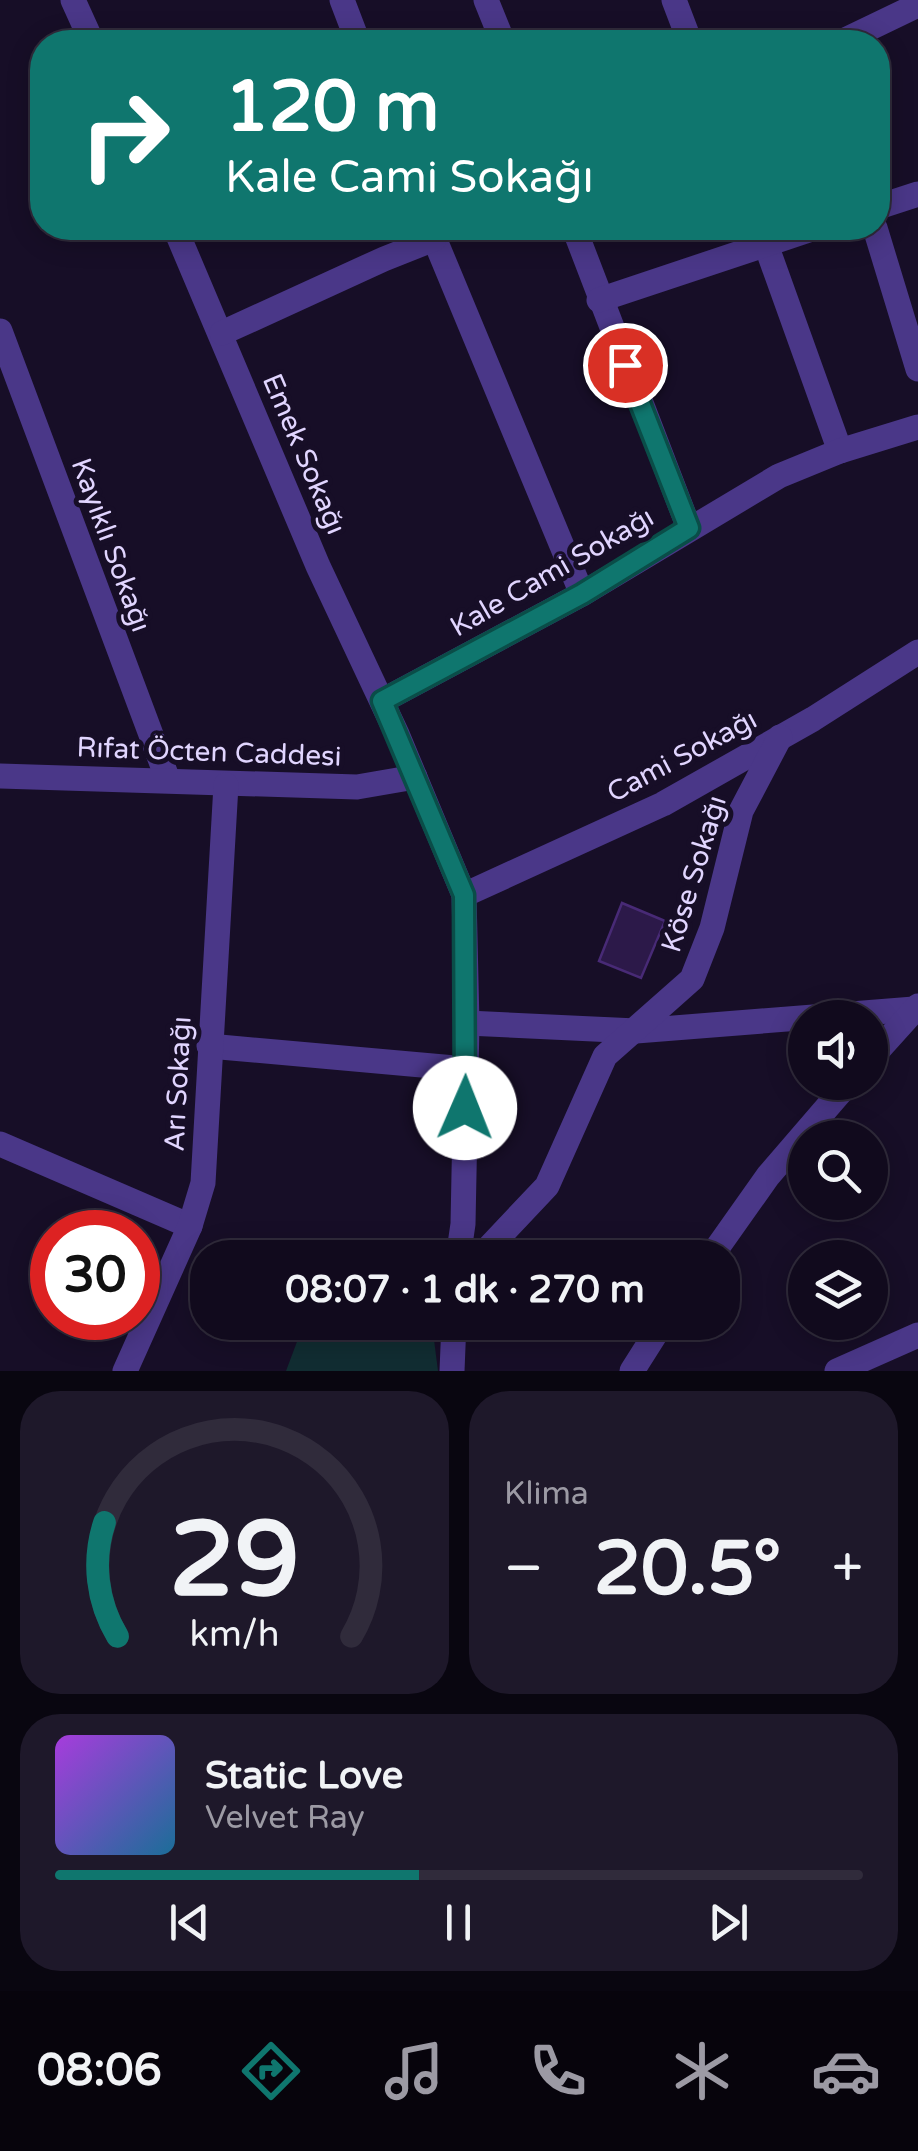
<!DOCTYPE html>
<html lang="tr">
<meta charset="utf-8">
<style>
body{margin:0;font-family:"Varela Round",sans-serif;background:#1e182a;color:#f1f3f6;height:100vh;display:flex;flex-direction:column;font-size:38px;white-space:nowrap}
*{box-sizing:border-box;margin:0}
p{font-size:32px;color:#9c9aa4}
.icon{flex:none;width:55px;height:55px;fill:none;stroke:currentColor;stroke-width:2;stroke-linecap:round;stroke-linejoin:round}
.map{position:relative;height:1371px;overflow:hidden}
.details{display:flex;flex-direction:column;gap:20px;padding:20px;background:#090610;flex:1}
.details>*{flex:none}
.top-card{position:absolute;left:30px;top:30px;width:860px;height:210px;border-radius:40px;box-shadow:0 5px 25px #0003,0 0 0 2px #302b3b;background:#0f766e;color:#fff;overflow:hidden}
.buttons{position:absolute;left:788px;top:1000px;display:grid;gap:20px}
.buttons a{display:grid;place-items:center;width:100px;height:100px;border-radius:50%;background:#110a1d;box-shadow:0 5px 25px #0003,0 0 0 2px #302b3b;font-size:50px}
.speed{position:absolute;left:30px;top:1210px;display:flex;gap:20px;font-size:50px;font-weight:700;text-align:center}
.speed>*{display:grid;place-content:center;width:130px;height:130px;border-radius:50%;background:#110a1d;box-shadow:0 5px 25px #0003,0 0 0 2px #302b3b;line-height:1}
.speed .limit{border:15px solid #d22;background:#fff;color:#111}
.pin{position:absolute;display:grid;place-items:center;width:85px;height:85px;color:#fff;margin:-42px;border:5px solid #fff;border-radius:50%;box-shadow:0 2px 10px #0007}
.me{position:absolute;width:110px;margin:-55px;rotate:1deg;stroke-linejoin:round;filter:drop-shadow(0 0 8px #0008)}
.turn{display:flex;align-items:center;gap:35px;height:210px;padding:0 30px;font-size:45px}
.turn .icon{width:130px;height:130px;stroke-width:2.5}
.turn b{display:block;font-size:70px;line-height:85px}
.big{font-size:75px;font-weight:800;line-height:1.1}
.details .widget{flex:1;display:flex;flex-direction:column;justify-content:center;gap:15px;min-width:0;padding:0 35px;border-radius:40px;background:#1e182a}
.details .dial{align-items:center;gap:0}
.dial svg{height:260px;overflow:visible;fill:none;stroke:#302b3b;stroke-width:7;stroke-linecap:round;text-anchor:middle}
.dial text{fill:#f1f3f6;stroke:none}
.song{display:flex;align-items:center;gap:30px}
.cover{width:120px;height:120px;border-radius:15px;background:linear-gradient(135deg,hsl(280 70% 55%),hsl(200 70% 35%))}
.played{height:10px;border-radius:5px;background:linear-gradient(90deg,#0f766e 45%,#302b3b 45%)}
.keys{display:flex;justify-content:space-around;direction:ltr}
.heat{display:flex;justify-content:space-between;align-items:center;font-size:55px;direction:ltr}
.details .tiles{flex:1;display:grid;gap:20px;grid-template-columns:1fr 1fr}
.widget:last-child{grid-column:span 2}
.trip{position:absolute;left:190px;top:1240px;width:550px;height:100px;border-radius:40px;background:#110a1d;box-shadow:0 5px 25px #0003,0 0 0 2px #302b3b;font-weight:800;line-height:100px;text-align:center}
.tab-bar{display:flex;height:160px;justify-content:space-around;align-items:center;background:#07040c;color:#9c9aa4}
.tab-bar .icon{width:70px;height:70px}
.tab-bar .on{color:#0f766e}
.tab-bar b{font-size:45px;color:#f1f3f6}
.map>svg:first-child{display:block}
</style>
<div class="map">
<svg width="918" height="1371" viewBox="0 0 918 1371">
<rect width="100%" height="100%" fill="#170e27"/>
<polygon fill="#112d32" points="304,1323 433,1332 438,1371 286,1371"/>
<polygon fill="#2c1949" stroke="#482a76" stroke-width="2.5" points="622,903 665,921 641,978 599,961"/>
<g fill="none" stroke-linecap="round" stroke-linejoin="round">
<g stroke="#4a3788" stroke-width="25">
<polyline points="73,0 92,42"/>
<polyline points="342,0 358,42"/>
<polyline points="486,0 503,42"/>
<polyline points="674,0 690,42"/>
<polyline points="841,42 918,5"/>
<polyline points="878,207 918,194"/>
<polyline points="175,228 318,566 397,734 464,895 467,1023 463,1224 458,1258"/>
<polyline points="430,228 582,594"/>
<polyline points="574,228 689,528"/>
<polyline points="760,228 840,451"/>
<polyline points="875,228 918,369"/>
<polyline points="599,300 815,228"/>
<polyline points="0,331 168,780"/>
<polyline points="222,333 384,259 434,239"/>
<polyline points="382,701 582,594 779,476 840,451 918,427"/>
<polyline points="0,776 357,787 415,777"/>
<polyline points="464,895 663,804 813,719 918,652"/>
<polyline points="467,1023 636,1031 914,1009"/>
<polyline points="209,1046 466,1069"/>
<polyline points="870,1059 918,1006"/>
<polyline points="0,1144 190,1226"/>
<polyline points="479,1258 547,1186 605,1056 692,979 712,928 741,811 780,737"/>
<polyline points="710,1258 768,1176 849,1082"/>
<polyline points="125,1371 190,1226 203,1183 226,785"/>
<polyline points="452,1371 454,1322"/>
<polyline points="632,1371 663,1322"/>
<polyline points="837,1371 918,1335"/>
</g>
</g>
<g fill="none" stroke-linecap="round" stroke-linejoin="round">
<defs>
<polyline id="route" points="465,1108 464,895 382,701 582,594 689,528 625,365"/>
</defs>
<use href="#route" stroke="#0a4d48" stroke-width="25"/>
<use href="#route" stroke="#0f766e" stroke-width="18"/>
</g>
<g text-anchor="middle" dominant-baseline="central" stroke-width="10" stroke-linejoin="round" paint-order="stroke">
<g font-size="28" fill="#e1d5ff" stroke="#170e27">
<text transform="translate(304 454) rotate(67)">Emek Sokağı</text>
<text transform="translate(111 545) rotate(70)">Kayıklı Sokağı</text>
<text transform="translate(552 572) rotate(-30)">Kale Cami Sokağı</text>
<text transform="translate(209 752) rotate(2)">Rıfat Öcten Caddesi</text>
<text transform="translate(682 756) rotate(-28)">Cami Sokağı</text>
<text transform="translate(694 874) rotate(-73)">Köse Sokağı</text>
<text transform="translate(178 1084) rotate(-87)">Arı Sokağı</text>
</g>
</g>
</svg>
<div class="buttons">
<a><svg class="icon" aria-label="sound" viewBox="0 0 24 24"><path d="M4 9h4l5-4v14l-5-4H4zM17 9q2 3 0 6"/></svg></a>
<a><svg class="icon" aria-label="search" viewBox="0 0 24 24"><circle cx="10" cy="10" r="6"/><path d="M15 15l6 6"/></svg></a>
<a><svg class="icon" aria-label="layers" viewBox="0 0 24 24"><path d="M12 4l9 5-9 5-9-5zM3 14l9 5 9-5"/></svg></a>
</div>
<div class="speed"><div class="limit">30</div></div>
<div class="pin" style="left:625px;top:365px;background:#d93025"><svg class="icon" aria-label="arrive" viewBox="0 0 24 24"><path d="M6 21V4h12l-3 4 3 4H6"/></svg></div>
<svg class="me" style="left:465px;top:1108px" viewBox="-20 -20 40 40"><circle r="19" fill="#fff"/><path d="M0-13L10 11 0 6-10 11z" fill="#0f766e"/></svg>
<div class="trip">08:07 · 1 dk · 270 m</div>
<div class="top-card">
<div class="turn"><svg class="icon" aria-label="right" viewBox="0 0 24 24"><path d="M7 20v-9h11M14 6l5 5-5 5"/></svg><div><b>120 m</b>Kale Cami Sokağı</div></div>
</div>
</div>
<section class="details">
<div class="tiles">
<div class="widget dial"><svg viewBox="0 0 100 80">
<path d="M14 69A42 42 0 1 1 86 69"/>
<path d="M14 69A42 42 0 0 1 10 34" stroke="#0f766e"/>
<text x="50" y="56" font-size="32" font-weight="700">29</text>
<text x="50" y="72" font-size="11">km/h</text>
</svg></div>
<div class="widget"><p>Klima</p>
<div class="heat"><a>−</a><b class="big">20.5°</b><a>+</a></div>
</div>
<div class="widget">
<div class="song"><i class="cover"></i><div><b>Static Love</b><p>Velvet Ray</p></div></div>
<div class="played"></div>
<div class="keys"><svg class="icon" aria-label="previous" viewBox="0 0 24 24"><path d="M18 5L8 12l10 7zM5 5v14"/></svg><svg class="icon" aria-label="pause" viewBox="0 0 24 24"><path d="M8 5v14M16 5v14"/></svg><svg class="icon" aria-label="next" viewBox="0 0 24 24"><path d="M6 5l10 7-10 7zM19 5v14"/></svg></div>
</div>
</div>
</section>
<nav class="tab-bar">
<b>08:06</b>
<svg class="icon on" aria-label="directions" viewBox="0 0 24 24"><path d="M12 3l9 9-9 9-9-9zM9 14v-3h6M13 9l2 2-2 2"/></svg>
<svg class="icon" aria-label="music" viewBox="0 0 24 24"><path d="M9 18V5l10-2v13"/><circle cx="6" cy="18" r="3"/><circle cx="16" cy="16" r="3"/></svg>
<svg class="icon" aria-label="phone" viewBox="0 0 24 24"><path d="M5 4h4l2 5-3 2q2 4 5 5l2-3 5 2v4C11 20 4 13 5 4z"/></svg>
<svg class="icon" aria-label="climate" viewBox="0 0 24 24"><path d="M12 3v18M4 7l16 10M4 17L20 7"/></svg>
<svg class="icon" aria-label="car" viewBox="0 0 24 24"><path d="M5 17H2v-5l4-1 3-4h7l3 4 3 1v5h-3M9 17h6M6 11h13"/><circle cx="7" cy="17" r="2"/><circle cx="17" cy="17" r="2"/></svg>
</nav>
